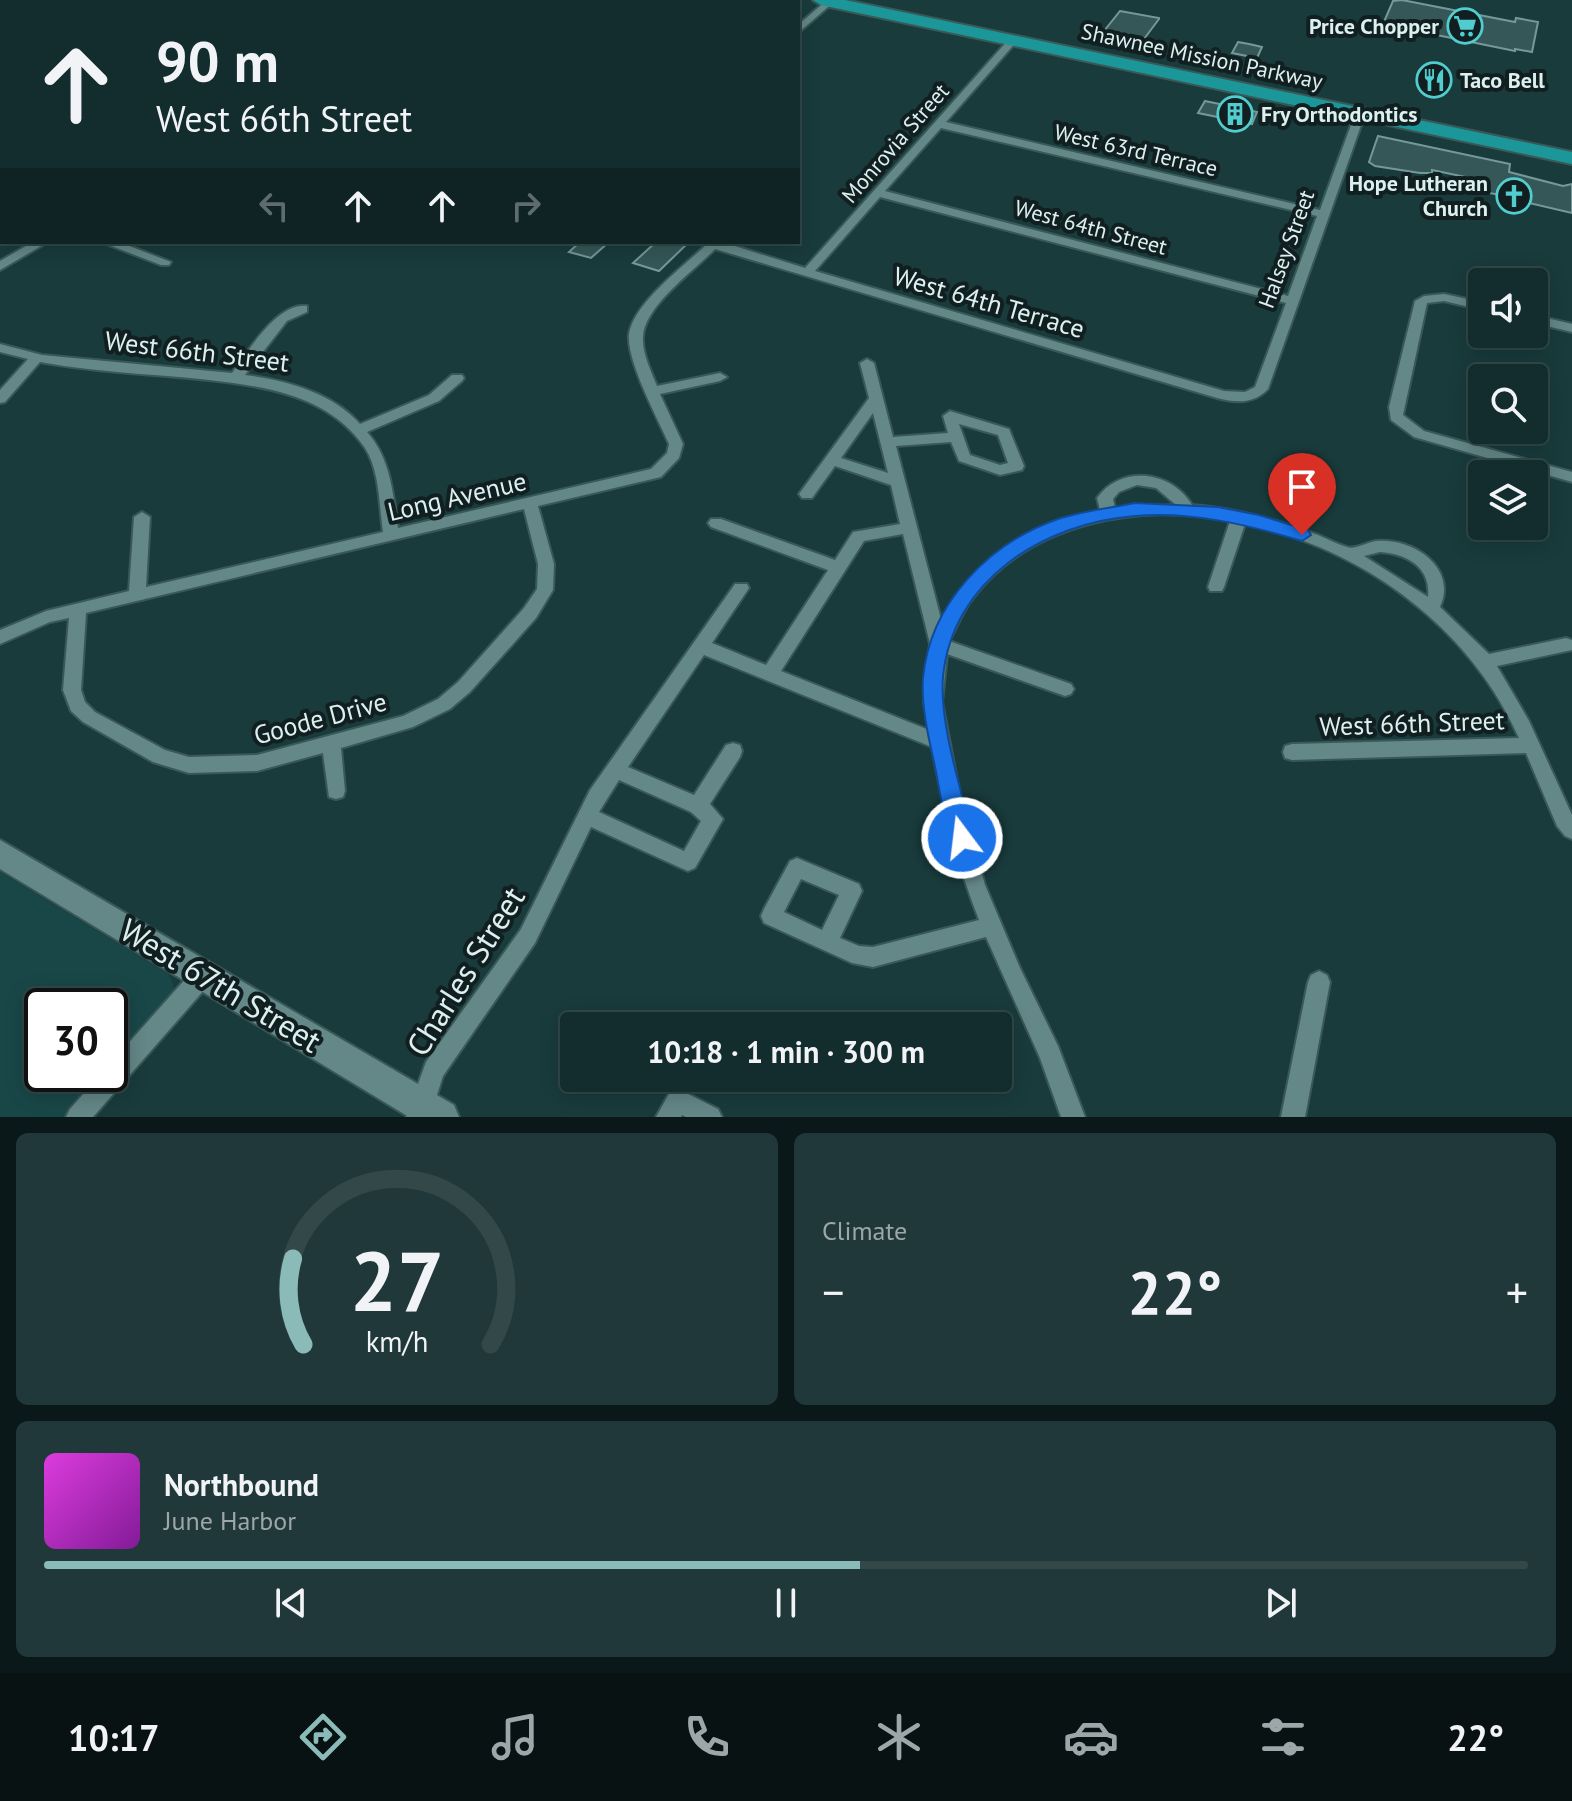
<!DOCTYPE html>
<meta charset="utf-8">
<style>
body{margin:0;font-family:"PT Sans",sans-serif;background:#203839;color:#f1f3f6;height:100vh;display:flex;flex-direction:column;font-size:30px;white-space:nowrap}
*{box-sizing:border-box;margin:0}
p{font-size:26px;color:#9da7aa}
.icon{flex:none;width:44px;height:44px;fill:none;stroke:currentColor;stroke-width:2;stroke-linecap:round;stroke-linejoin:round}
.map{position:relative;height:1117px;overflow:hidden}
.drawer{display:flex;flex-direction:column;gap:16px;padding:16px;background:#0a1819;flex:1}
.drawer>*{flex:none}
.top-card{position:absolute;left:0px;top:0px;width:800px;height:244px;box-shadow:0 4px 20px #0003,0 0 0 2px #324849;background:#132c2d;color:#f1f3f6;overflow:hidden}
.fabs{position:absolute;left:1468px;top:268px;display:grid;gap:16px}
.fabs a{display:grid;place-items:center;width:80px;height:80px;border-radius:8px;background:#132c2d;box-shadow:0 4px 20px #0003,0 0 0 2px #324849;font-size:40px}
.speed{position:absolute;left:24px;top:988px;display:flex;gap:16px;font-size:40px;font-weight:700;text-align:center}
.speed>*{display:grid;place-content:center;width:104px;height:104px;border-radius:50%;background:#132c2d;box-shadow:0 4px 20px #0003,0 0 0 2px #324849;line-height:1}
.speed .limit{border:4px solid #111;border-radius:12px;background:#fff;color:#111}
.pin{position:absolute;display:grid;place-items:center;width:68px;height:68px;color:#fff;margin:-82px -34px;border-radius:50% 50% 50% 0;rotate:-45deg;box-shadow:0 0 8px #0007}
.pin .icon{rotate:45deg}
.me{position:absolute;width:88px;margin:-44px;rotate:345deg;stroke-linejoin:round;filter:drop-shadow(0 0 6px #0008)}
.turn{display:flex;align-items:center;gap:28px;height:168px;padding:0 24px;font-size:36px}
.turn .icon{width:104px;height:104px;stroke-width:2.5}
.turn b{display:block;font-size:56px;line-height:68px}
.lanes{display:flex;align-items:center;height:76px;padding:0 24px;background:#0003;justify-content:center;gap:40px;direction:ltr}
.lanes .off{opacity:.35}
.big{font-size:60px;font-weight:600;line-height:1.1}
.drawer .widget{flex:1;display:flex;flex-direction:column;justify-content:center;gap:12px;min-width:0;padding:0 28px;border-radius:12px;background:#203839}
.drawer .dial{align-items:center;gap:0}
.dial svg{height:208px;overflow:visible;fill:none;stroke:#324849;stroke-width:7;stroke-linecap:round;text-anchor:middle}
.dial text{fill:#f1f3f6;stroke:none}
.song{display:flex;align-items:center;gap:24px}
.cover{width:96px;height:96px;border-radius:12px;background:linear-gradient(135deg,hsl(300 70% 55%),hsl(290 70% 35%))}
.played{height:8px;border-radius:4px;background:linear-gradient(90deg,#8bbbb9 55%,#324849 55%)}
.keys{display:flex;justify-content:space-around;direction:ltr}
.heat{display:flex;justify-content:space-between;align-items:center;font-size:44px;direction:ltr}
.drawer .tiles{flex:1;display:grid;gap:16px;grid-template-columns:1fr 1fr}
.widget:last-child{grid-column:span 2}
.trip{position:absolute;left:560px;top:1012px;width:452px;height:80px;border-radius:8px;background:#132c2d;box-shadow:0 4px 20px #0003,0 0 0 2px #324849;font-weight:600;line-height:80px;text-align:center}
.tabs{display:flex;height:128px;justify-content:space-around;align-items:center;background:#081212;color:#9da7aa}
.tabs .icon{width:56px;height:56px}
.tabs .active{color:#8bbbb9}
.tabs b{font-size:36px;color:#f1f3f6}
.map>svg:first-child{display:block}
</style>
<div class="map">
<svg width="1572" height="1117" viewBox="0 0 1572 1117">
<rect width="100%" height="100%" fill="#193b3c"/>
<g fill="#194748">
<polygon points="174,0 770,0 778,2 170,2"/>
<polygon points="0,872 168,974 173,984 174,992 110,1066 110,1006 42,1006 42,1074 103,1074 66,1117 0,1117"/>
</g>
<g fill="#355757" stroke="#759999" stroke-width="2">
<polygon points="1402,0 1515,22 1516,18 1538,22 1532,52 1515,49 1515,51 1383,24 1393,1"/>
<polygon points="1120,11 1159,18 1159,19 1144,39 1104,31"/>
<polygon points="1238,42 1249,44 1262,47 1257,58 1232,53"/>
<polygon points="1205,101 1229,106 1257,112 1252,124 1198,113"/>
<polygon points="1378,136 1510,164 1509,172 1563,186 1572,184 1572,213 1529,203 1529,200 1478,191 1480,180 1432,170 1432,173 1420,173 1375,166 1369,162"/>
<polygon points="580,242 609,242 591,258 569,252"/>
<polygon points="656,242 689,242 659,271 633,263"/>
</g>
<g fill="none" stroke-linecap="round" stroke-linejoin="round">
<defs>
<g id="street">
<polygon points="827,0 836,0 798,33 798,25"/>
<path d="M1010,38L1018,40L946,122L1320,210L1355,114L1364,112L1365,114L1268,389C1254,404 1236,403 1217,398L715,249C695,270 644,306 643,337C642,353 651,371 657,386L720,373L727,377L720,381L660,394L683,444L679,458L661,477L538,506L554,564L553,590L536,618L470,692L450,709L413,727L341,748L345,791L343,797L336,799L329,797L323,753L257,771L189,773L153,762L83,722L71,711L63,690L69,618L50,622L0,644V630L46,611L129,591L134,517L142,512L150,517L146,587L383,532C379,506 380,471 365,448C334,403 284,390 233,383C170,374 103,374 40,362L5,402L0,403V390L28,359L0,352V344L42,355L232,373C249,351 276,303 307,306V312L287,321L245,375C285,380 333,393 360,424L429,395L452,375H462L464,378L462,381L439,401L367,432C391,459 393,494 398,528L651,469L667,453L669,444C658,419 626,360 629,334C634,302 687,264 709,242H722L805,268ZM941,128L1317,216L1288,296L885,191ZM880,197L1286,303L1255,387L1245,392L1224,391L815,271ZM524,509L538,564L537,589L524,608L458,682L438,699L403,716L257,755L189,757L165,750L95,712L85,702L81,690L86,613Z"/>
<rect x="0" y="135" width="2" height="7"/>
<polygon points="33,242 48,242 0,270 0,261"/>
<polygon points="101,242 119,242 171,262 169,265 161,265"/>
<polygon points="1444,294 1482,302 1482,310 1444,301 1427,303 1403,415 1424,431 1572,472 1572,482 1414,437 1391,420 1389,407 1415,301 1424,296"/>
<polygon points="1534,315 1572,324 1572,332 1534,323"/>
<path d="M867,359L874,363L893,437L948,433L943,416L950,411L1009,429L1024,466L1022,470L1000,475L959,461L951,442L896,446L942,623C948,612 953,600 961,590C995,544 1047,526 1100,510L1097,498C1121,464 1172,471 1192,505C1236,508 1277,520 1318,535C1328,539 1337,544 1347,547C1355,550 1367,542 1376,541C1413,537 1458,568 1440,607L1489,654L1566,638L1572,640V650L1497,666L1529,721L1572,815V839L1565,836L1557,826L1526,753L1292,760L1285,758L1283,752L1285,746L1292,744L1519,738C1470,627 1362,548 1245,524L1224,587L1222,591H1210L1208,587L1230,521C1141,502 1031,522 973,598C963,610 957,627 949,641L1071,684L1074,689L1071,694L1065,696L947,654L942,702L959,791L985,885L1020,968L1058,1046L1085,1117H1061L1040,1058L986,937L873,967L852,963L764,923L761,916L764,909L790,861L797,858L859,884L862,891L840,938L859,946L873,947L979,920C957,864 943,806 932,747L704,655L628,767L694,795L726,745L733,743L740,745L742,751L740,757L710,804L723,819L695,868L688,871L681,868L591,827L535,943L443,1076L430,1117H406L426,1062L521,929L590,790L735,584H747L749,588L712,643L766,665L828,570L711,527L708,523L711,519H721L835,560L853,532L900,524L891,485L835,466L812,498H802L799,494L869,398L860,363ZM873,413L888,473L841,458ZM959,424L998,435L1008,463L1000,465L970,455ZM1137,485L1156,488L1176,505L1115,508L1113,499L1119,492ZM903,534L930,644L924,702L929,730L781,671L864,541ZM1380,552C1407,554 1431,567 1428,597L1364,556ZM619,780L691,812L701,821L684,851L599,812ZM801,879L839,895L822,930L784,912Z"/>
<polygon points="204,964 212,967 215,974 212,981 93,1117 66,1117 70,1109 101,1074 110,1074 110,1064 196,967"/>
<polygon points="1319,971 1327,975 1330,982 1305,1117 1281,1117 1308,982 1311,975"/>
<polygon points="678,1089 718,1109 722,1117 686,1117 682,1115 681,1117 656,1117 670,1092"/>
</g>
<polygon id="secondary" points="0,840 454,1105 459,1117 409,1117 0,869"/>
<polygon id="highway" points="813,0 845,0 1572,152 1572,164 821,5"/>
</defs>
<use href="#street" stroke="#395858" stroke-width="4"/>
<use href="#secondary" stroke="#395858" stroke-width="4"/>
<use href="#highway" stroke="#395858" stroke-width="4"/>
<use href="#street" fill="#648787" fill-rule="evenodd"/>
<use href="#secondary" fill="#648787" fill-rule="evenodd"/>
<use href="#highway" fill="#1b9799" fill-rule="evenodd"/>
</g>
<path fill="#1a73e8" stroke="#114b97" stroke-width="2" d="M1135,503L1218,507L1259,515L1308,530L1311,535L1302,541C1248,525 1192,511 1135,516C1044,523 952,580 943,677C939,724 962,792 973,838L970,845L962,848L954,845C943,820 940,789 934,762C928,736 921,704 923,678C930,603 989,543 1058,519C1082,511 1110,508 1135,503Z"/>
<defs>
<symbol id="supermarket-ring" viewBox="-11 -11 22 22"><circle r="9.5" fill="#111f20" stroke="#52cdcf" stroke-width="1.5"/><path d="M-6-5.5h2.5l.6 2H6L4.5 2H-2.5L-4.4-4H-6ZM-1.5 3.2a1.3 1.3 0 1 0 .1 0ZM3 3.2a1.3 1.3 0 1 0 .1 0Z" fill="#52cdcf"/></symbol>
<symbol id="restaurant-ring" viewBox="-11 -11 22 22"><circle r="9.5" fill="#111f20" stroke="#52cdcf" stroke-width="1.5"/><path d="M-5-6h1v4h1v-4h1v4h1v-4h1v5L-1.5 .5V6h-2V.5L-5-1ZM5-6V6H3V1.5H1.5Q1.5-4 5-6Z" fill="#52cdcf"/></symbol>
<symbol id="building-ring" viewBox="-11 -11 22 22"><circle r="9.5" fill="#111f20" stroke="#52cdcf" stroke-width="1.5"/><path d="M-4-6H4V6H1V3H-1V6H-4ZM-2.5-4.3h1.7v1.8h-1.7ZM.8-4.3h1.7v1.8H.8ZM-2.5-1h1.7V.8h-1.7ZM.8-1h1.7V.8H.8Z" fill="#52cdcf"/></symbol>
<symbol id="church-ring" viewBox="-11 -11 22 22"><circle r="9.5" fill="#111f20" stroke="#52cdcf" stroke-width="1.5"/><path d="M-1.2-6h2.4v3.5h3.3v2.4h-3.3V6h-2.4V-.1h-3.3v-2.4h3.3Z" fill="#52cdcf"/></symbol>
</defs>
<g fill-rule="evenodd">
<use href="#supermarket-ring" x="1445" y="6" width="40" height="40"/>
<use href="#restaurant-ring" x="1414" y="60" width="40" height="40"/>
<use href="#building-ring" x="1215" y="94" width="40" height="40"/>
<use href="#church-ring" x="1494" y="176" width="40" height="40"/>
</g>
<g text-anchor="middle" dominant-baseline="central" stroke-width="8" stroke-linejoin="round" paint-order="stroke">
<g font-size="22" font-weight="bold" fill="#ddf0f0" stroke="#111f20" text-anchor="end">
<text x="1439" y="26">Price Chopper</text>
<text x="1460" y="80" text-anchor="start">Taco Bell</text>
<text x="1261" y="114" text-anchor="start">Fry Orthodontics</text>
<text x="1488" y="183">Hope Lutheran<tspan x="1488" dy="25">Church</tspan></text>
</g>
<g font-size="22" fill="#ddf0f0" stroke="#111f20">
<text transform="translate(1202 56) rotate(12)">Shawnee Mission Parkway</text>
<text transform="translate(895 143) rotate(-49)">Monrovia Street</text>
<text transform="translate(1136 150) rotate(13)">West 63rd Terrace</text>
<text transform="translate(1091 227) rotate(15)">West 64th Street</text>
<text transform="translate(1286 249) rotate(-70)">Halsey Street</text>
</g>
<g font-size="26" fill="#ddf0f0" stroke="#111f20">
<text transform="translate(989 302) rotate(16)">West 64th Terrace</text>
<text transform="translate(197 351) rotate(7)">West 66th Street</text>
<text transform="translate(457 496) rotate(-13)">Long Avenue</text>
<text transform="translate(320 718) rotate(-15)">Goode Drive</text>
<text transform="translate(1412 723) rotate(-2)">West 66th Street</text>
</g>
<g font-size="32" fill="#ddf0f0" stroke="#111f20">
<text transform="translate(465 971) rotate(-58)">Charles Street</text>
<text transform="translate(221 985) rotate(31)">West 67th Street</text>
</g>
</g>
</svg>
<div class="fabs">
<a><svg class="icon" aria-label="sound" viewBox="0 0 24 24"><path d="M4 9h4l5-4v14l-5-4H4zM17 9q2 3 0 6"/></svg></a>
<a><svg class="icon" aria-label="search" viewBox="0 0 24 24"><circle cx="10" cy="10" r="6"/><path d="M15 15l6 6"/></svg></a>
<a><svg class="icon" aria-label="layers" viewBox="0 0 24 24"><path d="M12 4l9 5-9 5-9-5zM3 14l9 5 9-5"/></svg></a>
</div>
<div class="speed"><div class="limit">30</div></div>
<div class="pin" style="left:1302px;top:535px;background:#d93025"><svg class="icon" aria-label="arrive" viewBox="0 0 24 24"><path d="M6 21V4h12l-3 4 3 4H6"/></svg></div>
<svg class="me" style="left:962px;top:838px" viewBox="-20 -20 40 40"><circle r="17" fill="#1a73e8" stroke="#fff" stroke-width="3"/><path d="M0-11L8 9 0 5-8 9z" fill="#fff"/></svg>
<div class="trip">10:18 · 1 min · 300 m</div>
<div class="top-card">
<div class="turn"><svg class="icon" aria-label="ahead" viewBox="0 0 24 24"><path d="M12 20V5M6 11l6-6 6 6"/></svg><div><b>90 m</b>West 66th Street</div></div>
<div class="lanes"><svg class="icon off" aria-label="left" viewBox="0 0 24 24"><path d="M17 20v-9H6M10 6l-5 5 5 5"/></svg><svg class="icon" aria-label="ahead" viewBox="0 0 24 24"><path d="M12 20V5M6 11l6-6 6 6"/></svg><svg class="icon" aria-label="ahead" viewBox="0 0 24 24"><path d="M12 20V5M6 11l6-6 6 6"/></svg><svg class="icon off" aria-label="right" viewBox="0 0 24 24"><path d="M7 20v-9h11M14 6l5 5-5 5"/></svg></div>
</div>
</div>
<section class="drawer">
<div class="tiles">
<div class="widget dial"><svg viewBox="0 0 100 80">
<path d="M14 69A42 42 0 1 1 86 69"/>
<path d="M14 69A42 42 0 0 1 10 36" stroke="#8bbbb9"/>
<text x="50" y="56" font-size="32" font-weight="700">27</text>
<text x="50" y="72" font-size="11">km/h</text>
</svg></div>
<div class="widget"><p>Climate</p>
<div class="heat"><a>−</a><b class="big">22°</b><a>+</a></div>
</div>
<div class="widget">
<div class="song"><i class="cover"></i><div><b>Northbound</b><p>June Harbor</p></div></div>
<div class="played"></div>
<div class="keys"><svg class="icon" aria-label="previous" viewBox="0 0 24 24"><path d="M18 5L8 12l10 7zM5 5v14"/></svg><svg class="icon" aria-label="pause" viewBox="0 0 24 24"><path d="M8 5v14M16 5v14"/></svg><svg class="icon" aria-label="next" viewBox="0 0 24 24"><path d="M6 5l10 7-10 7zM19 5v14"/></svg></div>
</div>
</div>
</section>
<nav class="tabs">
<b>10:17</b>
<svg class="icon active" aria-label="directions" viewBox="0 0 24 24"><path d="M12 3l9 9-9 9-9-9zM9 14v-3h6M13 9l2 2-2 2"/></svg>
<svg class="icon" aria-label="music" viewBox="0 0 24 24"><path d="M9 18V5l10-2v13"/><circle cx="6" cy="18" r="3"/><circle cx="16" cy="16" r="3"/></svg>
<svg class="icon" aria-label="phone" viewBox="0 0 24 24"><path d="M5 4h4l2 5-3 2q2 4 5 5l2-3 5 2v4C11 20 4 13 5 4z"/></svg>
<svg class="icon" aria-label="climate" viewBox="0 0 24 24"><path d="M12 3v18M4 7l16 10M4 17L20 7"/></svg>
<svg class="icon" aria-label="car" viewBox="0 0 24 24"><path d="M5 17H2v-5l4-1 3-4h7l3 4 3 1v5h-3M9 17h6M6 11h13"/><circle cx="7" cy="17" r="2"/><circle cx="17" cy="17" r="2"/></svg>
<svg class="icon" aria-label="filters" viewBox="0 0 24 24"><path d="M4 7h16M4 17h16"/><circle cx="9" cy="7" r="2"/><circle cx="15" cy="17" r="2"/></svg>
<b>22°</b>
</nav>
